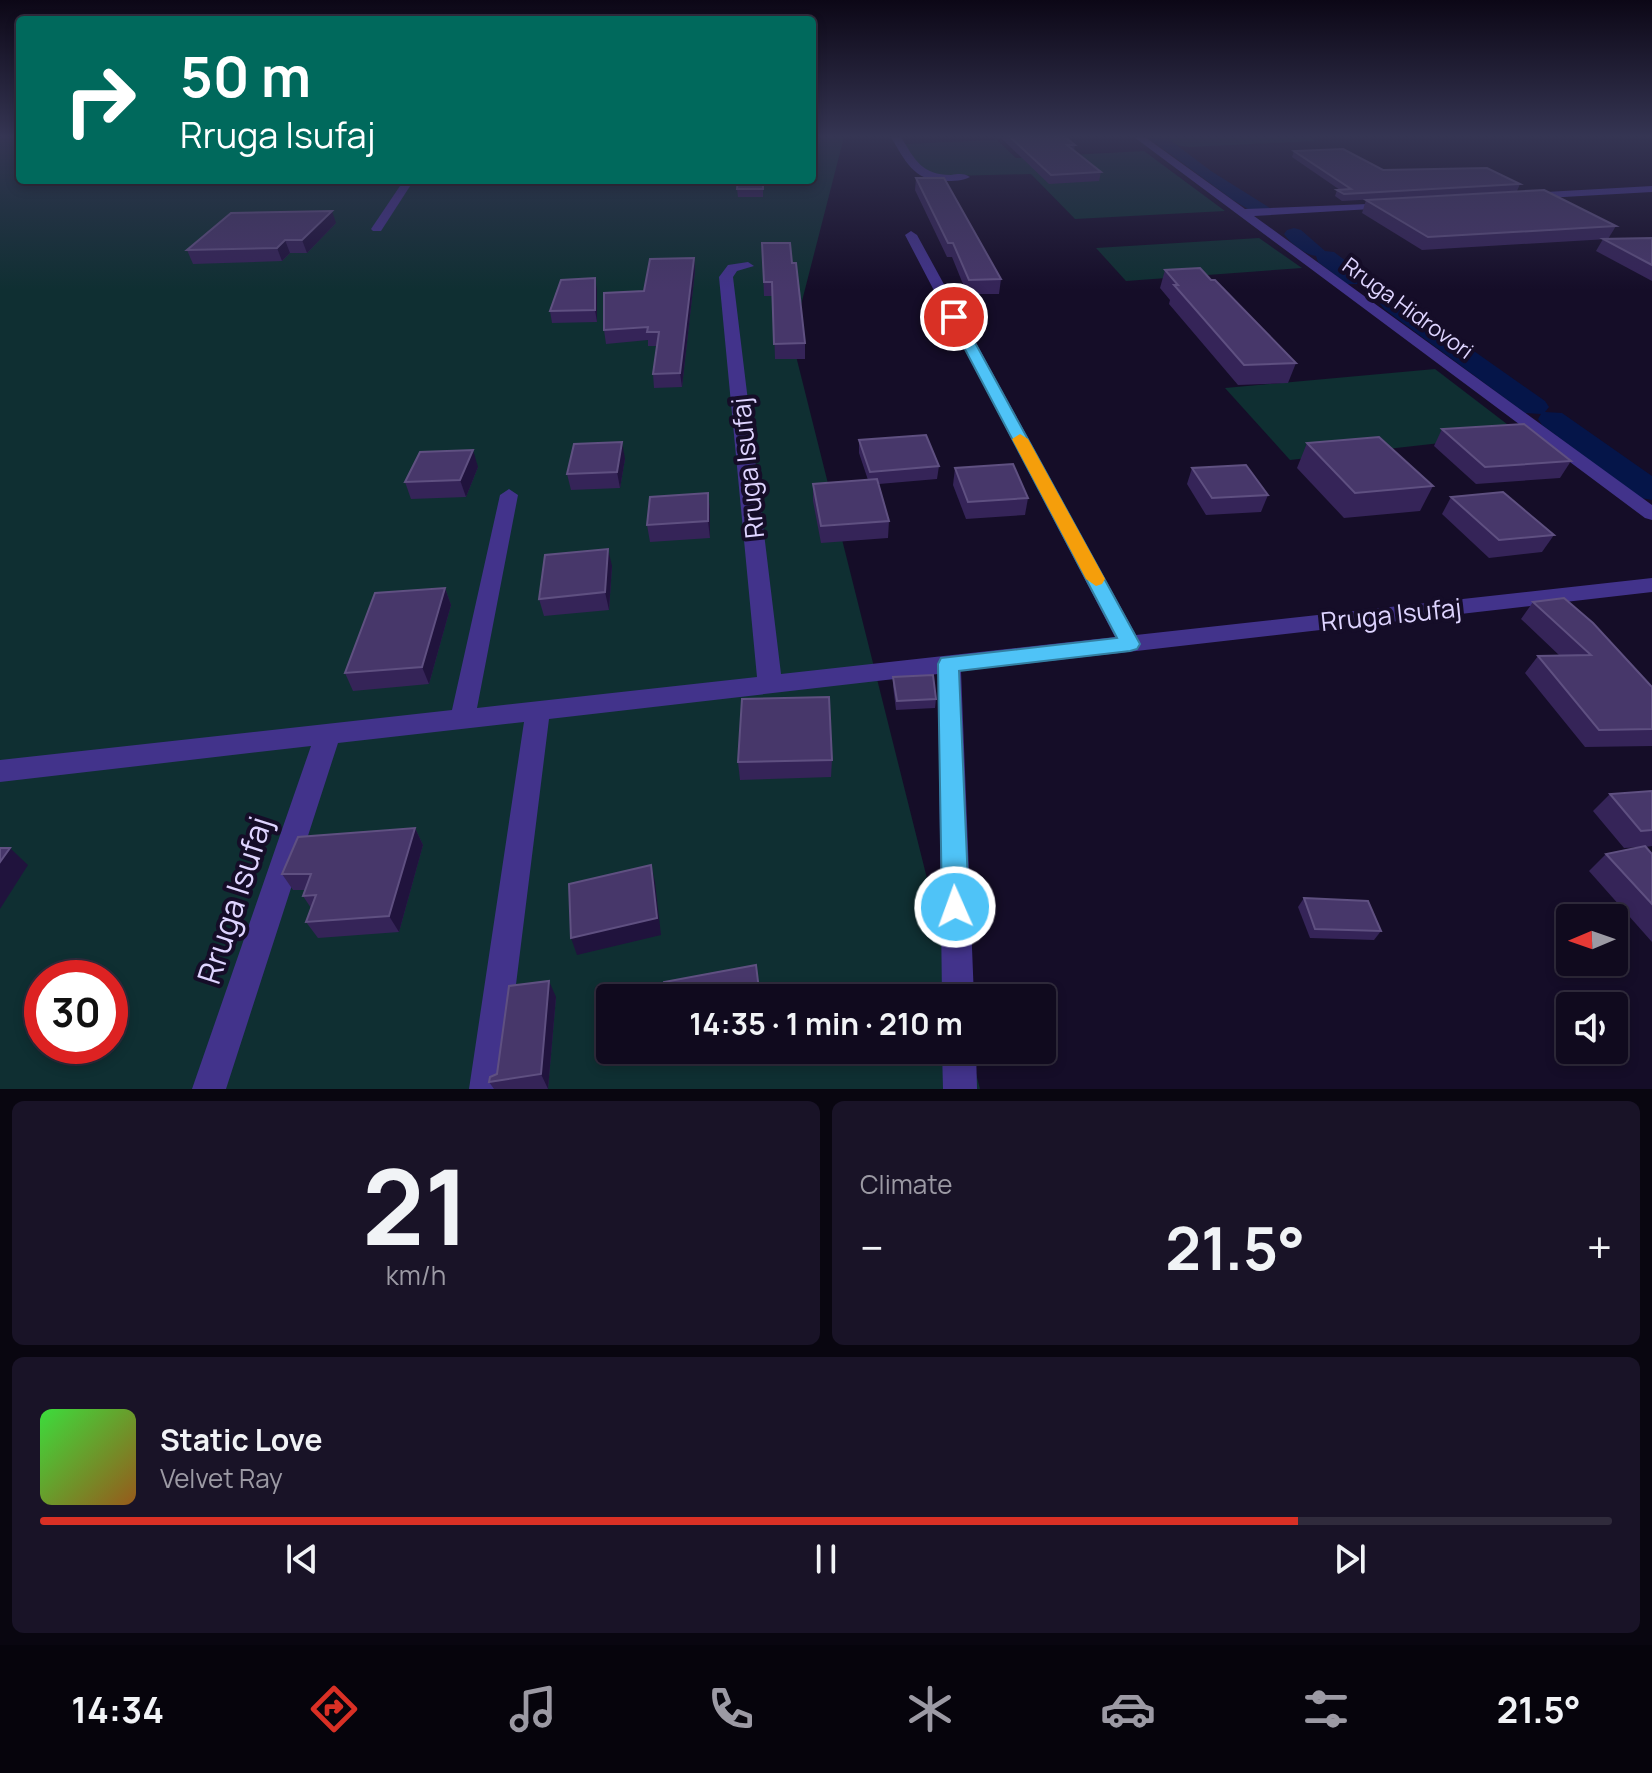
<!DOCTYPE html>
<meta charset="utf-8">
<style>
body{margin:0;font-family:Manrope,sans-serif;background:#191327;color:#f1f3f6;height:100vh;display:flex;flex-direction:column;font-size:30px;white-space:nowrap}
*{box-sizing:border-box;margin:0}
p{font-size:26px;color:#9c9aa4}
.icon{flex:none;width:44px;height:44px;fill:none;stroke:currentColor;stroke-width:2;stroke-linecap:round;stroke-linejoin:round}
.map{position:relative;height:1089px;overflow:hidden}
.side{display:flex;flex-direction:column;gap:12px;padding:12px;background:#090610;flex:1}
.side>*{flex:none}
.hud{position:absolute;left:16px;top:16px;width:800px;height:168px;border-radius:8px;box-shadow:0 4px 12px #0003,0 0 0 2px #302b3c;background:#00695c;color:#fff;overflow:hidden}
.needle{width:52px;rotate:268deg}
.controls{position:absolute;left:1556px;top:904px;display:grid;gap:16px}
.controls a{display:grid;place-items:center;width:72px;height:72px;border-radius:8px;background:#100a1e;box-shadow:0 4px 12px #0003,0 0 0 2px #302b3c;font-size:40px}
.speed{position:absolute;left:24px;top:960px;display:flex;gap:16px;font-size:40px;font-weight:700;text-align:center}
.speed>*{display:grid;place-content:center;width:104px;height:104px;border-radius:50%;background:#100a1e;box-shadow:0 4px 12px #0003,0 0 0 2px #302b3c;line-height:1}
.speed .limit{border:12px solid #d22;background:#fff;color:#111}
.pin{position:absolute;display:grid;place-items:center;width:68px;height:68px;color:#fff;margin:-34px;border:4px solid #fff;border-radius:50%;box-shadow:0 2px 8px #0007}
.me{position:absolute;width:88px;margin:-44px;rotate:358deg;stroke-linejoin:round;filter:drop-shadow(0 0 6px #0008)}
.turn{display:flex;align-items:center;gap:28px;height:168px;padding:0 32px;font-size:36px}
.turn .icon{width:104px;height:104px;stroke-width:2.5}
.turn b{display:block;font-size:56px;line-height:68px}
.big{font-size:60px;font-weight:700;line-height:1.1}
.side .widget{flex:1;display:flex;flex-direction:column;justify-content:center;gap:12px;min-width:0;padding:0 28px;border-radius:12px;background:#191327}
.side .dial{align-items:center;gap:0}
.dial b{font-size:104px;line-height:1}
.song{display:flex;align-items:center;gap:24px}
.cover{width:96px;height:96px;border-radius:12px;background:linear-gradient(135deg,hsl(120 70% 55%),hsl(30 70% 35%))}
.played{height:8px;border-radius:4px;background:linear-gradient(90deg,#d93025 80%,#302b3c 80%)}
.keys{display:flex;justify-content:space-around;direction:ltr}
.heat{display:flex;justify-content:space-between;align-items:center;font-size:44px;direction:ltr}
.side .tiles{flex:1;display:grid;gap:12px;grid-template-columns:1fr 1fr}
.widget:last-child{grid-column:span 2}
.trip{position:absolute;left:596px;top:984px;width:460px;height:80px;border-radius:8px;background:#100a1e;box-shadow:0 4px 12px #0003,0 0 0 2px #302b3c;font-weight:700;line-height:80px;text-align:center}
.tabs{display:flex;height:128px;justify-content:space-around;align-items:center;background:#06040c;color:#9c9aa4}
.tabs .icon{width:56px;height:56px}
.tabs .current{color:#d93025}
.tabs b{font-size:36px;color:#f1f3f6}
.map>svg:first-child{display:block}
</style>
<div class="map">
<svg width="1652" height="1089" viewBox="0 0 1652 1089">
<rect width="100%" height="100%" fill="#150d28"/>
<g fill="#0f2f32" fill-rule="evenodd">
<path d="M0,137H20V180H812V137H844L792,340L957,998H610V1050H970L980,1089H0ZM42,978H110V1046H42Z"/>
<polygon points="993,137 1030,137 996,139 1016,158 1144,151 1225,211 1075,219 1031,174 951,176 924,173 904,144 995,140"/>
<polygon points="1163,137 1310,137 1316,141 1190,147 1174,145"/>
<polygon points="1259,238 1302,268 1126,281 1096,248"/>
<polygon points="1435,369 1520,434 1290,460 1225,388"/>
</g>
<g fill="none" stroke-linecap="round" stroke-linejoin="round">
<g fill="#051549" fill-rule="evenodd">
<polygon points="1147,137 1166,137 1211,171 1270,208 1267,212 1253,212 1233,200"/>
<path d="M1294,228L1301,230L1325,251L1334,252L1363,274L1366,279L1363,284H1347L1318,262L1316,256C1304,254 1291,244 1284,234L1287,230Z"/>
<polygon points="1392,297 1400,299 1545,401 1549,407 1545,412 1562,413 1652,476 1652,500 1641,498 1542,425 1538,419 1541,414 1525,413 1384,309 1380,304 1384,299"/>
</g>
<g fill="#42338b" fill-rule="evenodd">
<path d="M891,137H901C915,160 922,175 951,175C959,174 963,173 970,177C963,181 954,181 944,181C914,181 905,161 891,137Z"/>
<polygon points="1134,137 1145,137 1245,209 1392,203 1392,207 1388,208 1254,216 1652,505 1652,520 1645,518"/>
<polygon points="812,178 814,182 809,185 803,180"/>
<polygon points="404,180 414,180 381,231 373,231 371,229"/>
<polygon points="1652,186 1652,192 1528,199 1523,196 1528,193"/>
<polygon points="911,231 917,235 1136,635 1652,578 1652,592 961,671 974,998 942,998 938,674 549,719 503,1089 469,1089 524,722 338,743 226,1089 192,1089 311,746 0,782 0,760 452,710 500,495 509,489 518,495 477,708 757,677 719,277 728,265 748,262 754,266 737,271 733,277 781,674 1115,637 905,235"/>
<polygon points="942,1050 976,1050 977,1089 943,1089"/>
</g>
</g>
<g fill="#352458">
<polygon points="1000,137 1065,137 1075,145 1074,151 1101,172 1099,181 1049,184"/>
<polygon points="1294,151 1383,170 1520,184 1517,191 1342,201 1335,196 1337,190 1340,190 1292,157"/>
<polygon points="916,178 1001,279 999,294 967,294 952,257 947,257 915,190"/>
<polygon points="763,180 763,197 738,197 737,189"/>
<polygon points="1366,200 1616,226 1608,239 1422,250 1362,213"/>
<polygon points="336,223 307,253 290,253 282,261 193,264 187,250"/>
<polygon points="1652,238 1652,281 1596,251 1603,239"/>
<polygon points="762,243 792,263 805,343 805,359 775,359 773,296 764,296"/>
<polygon points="694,258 695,271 682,387 654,388 653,374 657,346 648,346 648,340 606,344 604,330 644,291"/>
<polygon points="1165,270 1296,363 1288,383 1238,385 1169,304 1170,300 1160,288"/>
<polygon points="597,290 597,322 552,323 550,311"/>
<polygon points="1442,429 1571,461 1560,478 1476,484 1434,446"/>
<polygon points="859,440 939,466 937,479 879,484 889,521 888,538 821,543 813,501 813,484 868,480 859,453"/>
<polygon points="1307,443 1433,486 1420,511 1344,518 1297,468"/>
<polygon points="625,459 620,488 571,490 567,474"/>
<polygon points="478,467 466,497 411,499 405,482"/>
<polygon points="955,468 1028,498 1025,515 966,519 953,485"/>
<polygon points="1192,468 1268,495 1261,512 1206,515 1187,484"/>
<polygon points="708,493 710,510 710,538 650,542 647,525"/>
<polygon points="1451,497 1554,535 1542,552 1489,558 1442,514"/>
<polygon points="612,566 609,610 544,616 539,599"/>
<polygon points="445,588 451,605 429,684 353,691 345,673"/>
<polygon points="1533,602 1652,687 1652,746 1585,747 1525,673 1538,656 1560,656 1521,619"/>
<polygon points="893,677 936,699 935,708 896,710 893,686"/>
<polygon points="832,760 831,777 740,780 738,762"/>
<polygon points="1652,791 1652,846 1645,847 1652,854 1652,942 1589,871 1606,854 1642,847 1624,848 1593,811 1610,794"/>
<polygon points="415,828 423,845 399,932 318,938 306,922 311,908 303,896 305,890 293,890 282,874"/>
<polygon points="1304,898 1381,931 1374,940 1310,938 1298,907"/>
<polygon points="556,997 548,1089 494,1089 489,1082 497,1074"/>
<polygon points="668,1050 728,1050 671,1062"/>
</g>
<g fill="#20133d">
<polygon points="332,211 336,223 307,253 302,240"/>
<polygon points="285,240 290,253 282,261 277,248"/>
<polygon points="694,258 695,271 682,387 680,373"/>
<polygon points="595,278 597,290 597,322 595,310"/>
<polygon points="622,442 625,459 620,488 617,472"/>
<polygon points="473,450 478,467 466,497 460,480"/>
<polygon points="708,493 710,510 710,538 708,521"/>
<polygon points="608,549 612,566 609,610 605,592"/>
<polygon points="445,588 451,605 429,684 422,667"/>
<polygon points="415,828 423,845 399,932 389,916"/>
<polygon points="10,848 28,865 0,909 0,862"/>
<polygon points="651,865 655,882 661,935 577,955 571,938"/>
<polygon points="549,981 556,997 548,1089 541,1074"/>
</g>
<g fill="#47376a" stroke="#5f5081" stroke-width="2">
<polygon points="1010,137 1065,137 1075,145 1067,145 1101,172 1051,175"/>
<polygon points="1343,149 1383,170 1487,168 1520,184 1344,194 1337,190 1351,189 1294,151"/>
<polygon points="916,178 944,178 1001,279 969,280 953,243 948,243"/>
<polygon points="738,180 763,180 763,189 737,189"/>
<polygon points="1544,190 1616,226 1428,237 1366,200"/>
<polygon points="332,211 302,240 285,240 277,248 187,250 231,213"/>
<polygon points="1652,238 1652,265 1603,239"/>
<polygon points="762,243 790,243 792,263 796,263 805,343 774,344 772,282 764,282"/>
<polygon points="694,258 680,373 653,374 659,332 647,332 648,327 604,330 604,293 644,291 650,259"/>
<polygon points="1200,268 1211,280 1215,280 1296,363 1244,365 1174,285 1178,285 1165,270"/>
<polygon points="595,278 595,310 550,311 561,280"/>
<polygon points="1524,424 1571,461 1485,467 1442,429"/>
<polygon points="926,435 939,466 870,472 859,440"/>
<polygon points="1379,437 1433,486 1355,493 1307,443"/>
<polygon points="622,442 617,472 567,474 574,444"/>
<polygon points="473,450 460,480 405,482 420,452"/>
<polygon points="1013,464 1028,498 968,502 955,468"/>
<polygon points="1246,465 1268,495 1212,498 1192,468"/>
<polygon points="877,479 889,521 821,526 813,484"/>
<polygon points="1503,492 1554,535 1499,540 1451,497"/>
<polygon points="708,493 708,521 647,525 650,497"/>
<polygon points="608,549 605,592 539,599 545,555"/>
<polygon points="445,588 422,667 345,673 375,593"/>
<polygon points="1564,598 1593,623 1652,687 1652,729 1599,730 1538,656 1591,655 1533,602"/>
<polygon points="933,675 936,699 897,701 893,677"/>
<polygon points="829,697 832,760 738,762 742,699"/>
<polygon points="1652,791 1652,830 1641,831 1610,794"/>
<polygon points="415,828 389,916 306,922 316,895 303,896 311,874 282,874 298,837"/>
<polygon points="1645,846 1652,854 1652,904 1606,854"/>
<polygon points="0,848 10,848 0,862"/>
<polygon points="651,865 657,918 571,938 569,884"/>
<polygon points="1304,898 1368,901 1381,931 1315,929"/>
<polygon points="756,965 760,998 665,998 664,982"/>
<polygon points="549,981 541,1074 489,1082 490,1077 497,1074 509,986"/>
</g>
<linearGradient id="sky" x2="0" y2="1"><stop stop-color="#0c0716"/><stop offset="0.47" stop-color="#353553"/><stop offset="1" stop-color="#353553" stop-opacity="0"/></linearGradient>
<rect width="1652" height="290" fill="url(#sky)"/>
<polygon fill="#4fc3f7" stroke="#337fa1" stroke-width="2" points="950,314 961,317 1140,644 1137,649 1130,651 959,671 969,907 965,916 955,920 946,916 942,907 938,664 941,658 1117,638 948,317"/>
<polygon fill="#f59e0b" points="1020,434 1028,439 1105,579 1102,584 1096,586 1086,579 1012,439"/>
<g text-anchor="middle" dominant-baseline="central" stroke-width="8" stroke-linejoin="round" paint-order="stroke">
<g font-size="22" fill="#ded4ff" stroke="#150d28">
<text transform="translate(1408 308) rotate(36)">Rruga Hidrovori</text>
</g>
<g font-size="26" fill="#ded4ff" stroke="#150d28">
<text transform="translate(747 468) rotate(-96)">Rruga Isufaj</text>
<text transform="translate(1391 614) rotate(-6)">Rruga Isufaj</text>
</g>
<g font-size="32" fill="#ded4ff" stroke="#150d28">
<text transform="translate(234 900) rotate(-72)">Rruga Isufaj</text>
</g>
</g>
</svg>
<div class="controls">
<a><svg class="needle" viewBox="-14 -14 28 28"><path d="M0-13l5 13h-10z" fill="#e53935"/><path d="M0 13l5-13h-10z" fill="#9c9aa4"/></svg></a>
<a><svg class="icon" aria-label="sound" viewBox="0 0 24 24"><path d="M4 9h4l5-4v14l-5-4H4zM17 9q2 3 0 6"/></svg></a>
</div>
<div class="speed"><div class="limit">30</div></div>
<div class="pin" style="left:954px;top:317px;background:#d93025"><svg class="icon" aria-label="arrive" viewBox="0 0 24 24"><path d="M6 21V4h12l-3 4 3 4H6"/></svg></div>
<svg class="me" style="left:955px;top:907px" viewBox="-20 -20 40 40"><circle r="17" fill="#4fc3f7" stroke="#fff" stroke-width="3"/><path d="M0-11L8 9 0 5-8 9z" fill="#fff"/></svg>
<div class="trip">14:35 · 1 min · 210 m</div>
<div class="hud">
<div class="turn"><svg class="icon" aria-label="right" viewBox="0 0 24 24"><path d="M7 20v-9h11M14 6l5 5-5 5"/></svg><div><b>50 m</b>Rruga Isufaj</div></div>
</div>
</div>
<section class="side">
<div class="tiles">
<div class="widget dial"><b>21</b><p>km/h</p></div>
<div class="widget"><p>Climate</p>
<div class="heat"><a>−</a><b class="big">21.5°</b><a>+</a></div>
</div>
<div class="widget">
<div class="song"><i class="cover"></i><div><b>Static Love</b><p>Velvet Ray</p></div></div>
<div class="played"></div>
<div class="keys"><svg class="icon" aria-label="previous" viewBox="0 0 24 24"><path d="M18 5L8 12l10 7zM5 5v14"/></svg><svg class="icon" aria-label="pause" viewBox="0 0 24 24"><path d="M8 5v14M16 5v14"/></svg><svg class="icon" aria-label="next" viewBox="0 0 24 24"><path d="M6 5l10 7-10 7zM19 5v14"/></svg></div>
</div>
</div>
</section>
<nav class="tabs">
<b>14:34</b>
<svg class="icon current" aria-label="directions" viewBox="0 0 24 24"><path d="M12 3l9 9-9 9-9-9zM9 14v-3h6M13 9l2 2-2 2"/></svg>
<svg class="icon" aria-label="music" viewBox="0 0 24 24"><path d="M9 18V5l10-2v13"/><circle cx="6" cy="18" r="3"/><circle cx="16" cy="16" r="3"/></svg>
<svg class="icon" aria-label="phone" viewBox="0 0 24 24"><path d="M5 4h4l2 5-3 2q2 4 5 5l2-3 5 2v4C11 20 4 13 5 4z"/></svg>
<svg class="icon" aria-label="climate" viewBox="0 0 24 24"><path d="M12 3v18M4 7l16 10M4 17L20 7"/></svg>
<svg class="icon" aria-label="car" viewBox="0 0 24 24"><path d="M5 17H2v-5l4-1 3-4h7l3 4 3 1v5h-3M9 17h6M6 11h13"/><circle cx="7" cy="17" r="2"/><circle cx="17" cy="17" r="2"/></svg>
<svg class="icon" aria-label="filters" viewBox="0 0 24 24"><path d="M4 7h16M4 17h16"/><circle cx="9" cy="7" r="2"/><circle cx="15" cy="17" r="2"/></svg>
<b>21.5°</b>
</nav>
